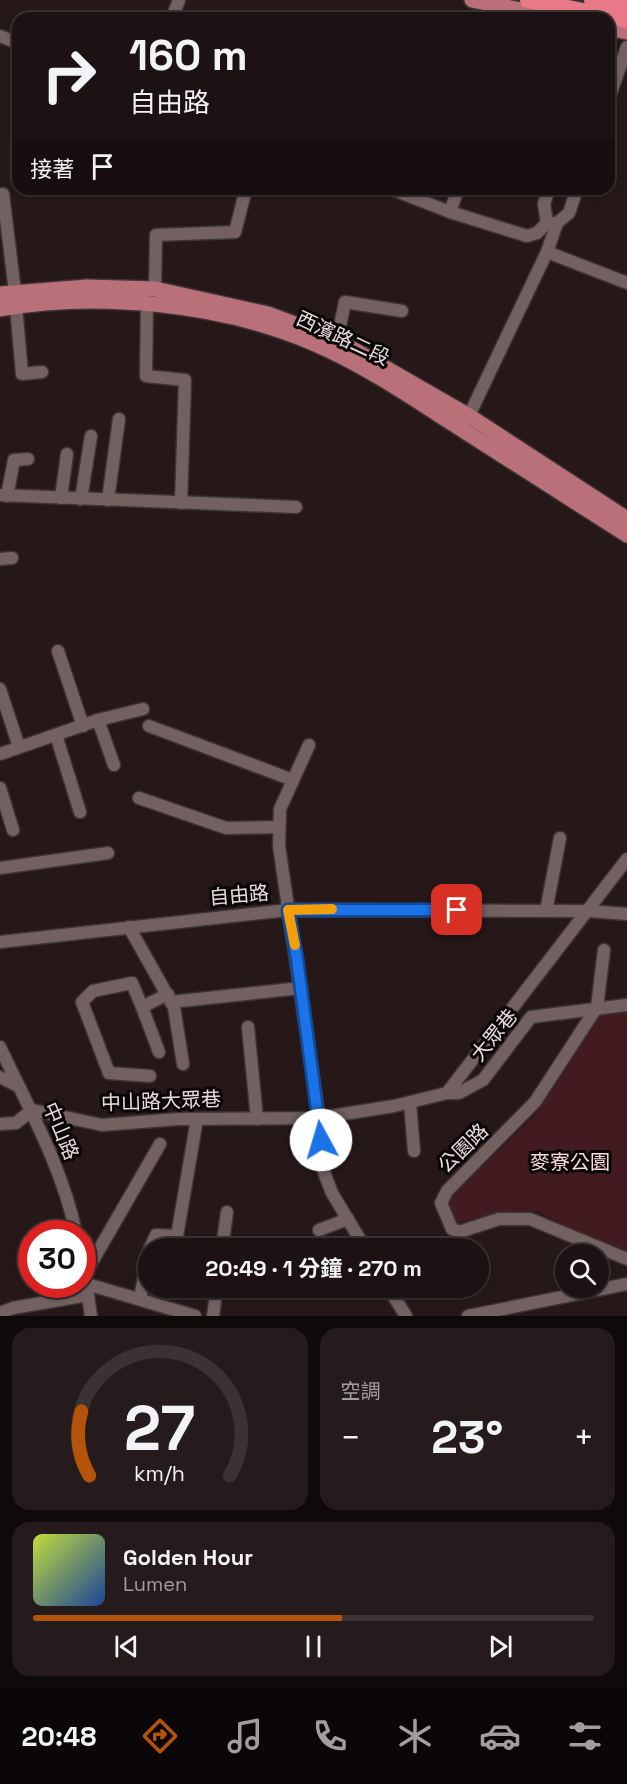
<!DOCTYPE html>
<html lang="zh-TW">
<meta charset="utf-8">
<style>
body{margin:0;font-family:"Space Grotesk","Noto Sans TC",sans-serif;background:#251b1c;color:#f1f3f6;height:100vh;display:flex;flex-direction:column;font-size:22px;white-space:nowrap}
*{box-sizing:border-box;margin:0}
p{font-size:20px;color:#a09ea0}
.icon{flex:none;width:33px;height:33px;fill:none;stroke:currentColor;stroke-width:2;stroke-linecap:round;stroke-linejoin:round}
.map{position:relative;height:1316px;overflow:hidden}
.details{display:flex;flex-direction:column;gap:12px;padding:12px;background:#0f0a0a;flex:1}
.details>*{flex:none}
.hud{position:absolute;left:12px;top:12px;width:603px;height:183px;border-radius:18px;box-shadow:0 2px 4px #0004,0 0 0 2px #3a3233;background:#1c1213;color:#f1f3f6;overflow:hidden}
.buttons{position:absolute;left:555px;top:1244px;display:grid;gap:12px}
.buttons a{display:grid;place-items:center;width:54px;height:54px;border-radius:50%;background:#1c1213;box-shadow:0 2px 4px #0004,0 0 0 2px #3a3233;font-size:30px}
.speed{position:absolute;left:18px;top:1220px;display:flex;gap:12px;font-size:30px;font-weight:700;text-align:center}
.speed>*{display:grid;place-content:center;width:78px;height:78px;border-radius:50%;background:#1c1213;box-shadow:0 2px 4px #0004,0 0 0 2px #3a3233;line-height:1}
.speed .limit{border:9px solid #d22;background:#fff;color:#111}
.pin{position:absolute;display:grid;place-items:center;width:51px;height:51px;color:#fff;margin:-26px;border-radius:12px;box-shadow:0 3px 9px #0006}
.me{position:absolute;width:66px;margin:-33px;rotate:354deg;stroke-linejoin:round;filter:drop-shadow(0 0 4px #0008)}
.turn{display:flex;align-items:center;gap:21px;height:126px;padding:0 18px;font-size:27px}
.turn .icon{width:78px;height:78px;stroke-width:2.5}
.turn b{display:block;font-size:42px;line-height:51px}
.then{display:flex;align-items:center;height:57px;padding:0 18px;background:#0003;gap:12px;font-size:22px}
.big{font-size:45px;font-weight:700;line-height:1.1}
.details .card{flex:1;display:flex;flex-direction:column;justify-content:center;gap:9px;min-width:0;padding:0 21px;border-radius:18px;background:#251b1c}
.details .dial{align-items:center;gap:0}
.dial svg{height:156px;overflow:visible;fill:none;stroke:#3a3233;stroke-width:7;stroke-linecap:round;text-anchor:middle}
.dial text{fill:#f1f3f6;stroke:none}
.song{display:flex;align-items:center;gap:18px}
.cover{width:72px;height:72px;border-radius:9px;background:linear-gradient(135deg,hsl(70 70% 55%),hsl(220 70% 35%))}
.played{height:6px;border-radius:3px;background:linear-gradient(90deg,#b45309 55%,#3a3233 55%)}
.keys{display:flex;justify-content:space-around;direction:ltr}
.heat{display:flex;justify-content:space-between;align-items:center;font-size:33px;direction:ltr}
.details .tiles{flex:1;display:grid;gap:12px;grid-template-columns:1fr 1fr}
.card:last-child{grid-column:span 2}
.trip{position:absolute;left:138px;top:1238px;width:351px;height:60px;border-radius:30px;background:#1c1213;box-shadow:0 2px 4px #0004,0 0 0 2px #3a3233;font-weight:700;line-height:60px;text-align:center}
.dock{display:flex;height:96px;justify-content:space-around;align-items:center;background:#0b0708;color:#a09ea0}
.dock .icon{width:42px;height:42px}
.dock .active{color:#b45309}
.dock b{font-size:27px;color:#f1f3f6}
.map>svg:first-child{display:block}
</style>
<div class="map">
<svg width="627" height="1316" viewBox="0 0 627 1316">
<rect width="100%" height="100%" fill="#261819"/>
<polygon fill="#411b20" points="601,1013 627,1013 627,1259 537,1211 504,1212 456,1223 449,1202 453,1195 535,1115"/>
<g fill="none" stroke-linecap="round" stroke-linejoin="round">
<defs>
<g id="minor">
<polyline points="172,18 179,0"/>
<polyline points="0,36 18,43"/>
<polyline points="609,98 627,47"/>
<polyline points="391,189 450,212 527,236 537,233 547,223 557,223"/>
<polyline points="3,194 15,292"/>
<polyline points="450,212 458,189"/>
<polyline points="547,223 544,204 549,189"/>
<polyline points="547,252 627,283"/>
<polyline points="155,289 156,235 235,232 246,189"/>
<polyline points="147,304 146,376 185,380 181,503"/>
<polyline points="16,306 22,374 42,372"/>
<polyline points="337,340 345,302 402,311"/>
<polyline points="466,422 547,252 557,223 569,213 577,189"/>
<polyline points="0,495 296,507"/>
<polyline points="7,496 14,460 28,459"/>
<polyline points="61,498 67,454"/>
<polyline points="81,499 91,436"/>
<polyline points="108,500 119,419"/>
<polyline points="0,559 12,558"/>
<polyline points="58,651 83,726"/>
<polyline points="0,689 19,747"/>
<polyline points="98,720 114,765"/>
<polyline points="149,726 293,780"/>
<polyline points="56,735 80,812"/>
<polyline points="309,745 280,809 279,846 319,1118 324,1172 332,1193 365,1248"/>
<polyline points="0,754 98,720 143,709"/>
<polyline points="0,788 13,830"/>
<polyline points="139,798 226,828 279,827"/>
<polyline points="0,868 108,853"/>
<polyline points="546,911 560,838"/>
<polyline points="129,927 174,1007 183,1064"/>
<polyline points="0,942 288,910 589,911 627,914"/>
<polyline points="604,950 597,1007 535,1102 447,1191 441,1203 452,1229 459,1232 499,1219 530,1219 627,1259"/>
<polyline points="171,1002 301,988"/>
<polyline points="142,1007 132,983 93,991 82,1002 109,1073 150,1076"/>
<polyline points="248,1027 257,1119"/>
<path d="M0,1047C29,1109 62,1166 76,1233"/>
<polyline points="159,1052 142,1007 168,994"/>
<polyline points="0,1077 18,1086"/>
<polyline points="447,1093 627,859"/>
<polyline points="410,1103 414,1151"/>
<polyline points="0,1124 16,1123 32,1110 102,1125 179,1119 319,1118 394,1106 447,1093 459,1093 483,1080 531,1017 627,1005"/>
<polyline points="319,1230 348,1219"/>
<polyline points="150,1248 156,1235 177,1236 197,1119"/>
<polyline points="222,1248 227,1212"/>
<polyline points="85,1274 160,1144"/>
<polyline points="87,1284 195,1316"/>
<polyline points="388,1287 406,1316"/>
<polyline points="87,1288 91,1316"/>
<polyline points="140,1298 148,1257"/>
<polyline points="0,1313 13,1308 88,1295"/>
<polyline points="213,1316 217,1287"/>
<polyline points="468,1316 627,1284"/>
</g>
<g id="major">
<polyline points="472,0 559,18"/>
<polyline points="609,28 627,32"/>
<polyline points="0,294 87,287 155,289 268,314 337,340 469,416 627,519"/>
<path d="M0,309C97,291 222,304 313,343C360,363 404,392 447,420C507,458 567,497 627,535"/>
</g>
<g id="highway">
<polyline points="528,0 627,20"/>
<polyline points="592,0 627,7"/>
</g>
</defs>
<use href="#minor" stroke="#3e3435" stroke-width="15"/>
<use href="#major" stroke="#3e3435" stroke-width="18"/>
<use href="#highway" stroke="#3e3435" stroke-width="20"/>
<use href="#minor" stroke="#736162" stroke-width="12"/>
<use href="#major" stroke="#b97079" stroke-width="15"/>
<use href="#highway" stroke="#e87a88" stroke-width="16"/>
</g>
<g fill="none" stroke-linecap="round" stroke-linejoin="round">
<defs>
<polyline id="route" points="321,1140 297,959 288,910 457,910"/>
</defs>
<use href="#route" stroke="#114b97" stroke-width="15"/>
<use href="#route" stroke="#1a73e8" stroke-width="10"/>
<polyline stroke="#f59e0b" stroke-width="10" points="295,945 288,910 332,909"/>
</g>
<g text-anchor="middle" dominant-baseline="central" stroke-width="6" stroke-linejoin="round" paint-order="stroke">
<g font-size="20" fill="#e6dcdd" stroke="#0b0606">
<text transform="translate(343 338) rotate(25)">西濱路二段</text>
<text transform="translate(239 895) rotate(-5)">自由路</text>
<text transform="translate(494 1035) rotate(-51)">大眾巷</text>
<text transform="translate(161 1101) rotate(-2)">中山路大眾巷</text>
<text transform="translate(61 1131) rotate(67)">中山路</text>
<text transform="translate(463 1148) rotate(-44)">公園路</text>
</g>
<g font-size="20" fill="#f9d7da" stroke="#0b0606">
<text x="570" y="1162">麥寮公園</text>
</g>
</g>
</svg>
<div class="buttons">
<a><svg class="icon" aria-label="search" viewBox="0 0 24 24"><circle cx="10" cy="10" r="6"/><path d="M15 15l6 6"/></svg></a>
</div>
<div class="speed"><div class="limit">30</div></div>
<div class="pin" style="left:457px;top:910px;background:#d93025"><svg class="icon" aria-label="arrive" viewBox="0 0 24 24"><path d="M6 21V4h12l-3 4 3 4H6"/></svg></div>
<svg class="me" style="left:321px;top:1140px" viewBox="-20 -20 40 40"><circle r="19" fill="#fff"/><path d="M0-13L10 11 0 6-10 11z" fill="#1a73e8"/></svg>
<div class="trip">20:49 · 1 分鐘 · 270 m</div>
<div class="hud">
<div class="turn"><svg class="icon" aria-label="right" viewBox="0 0 24 24"><path d="M7 20v-9h11M14 6l5 5-5 5"/></svg><div><b>160 m</b>自由路</div></div>
<div class="then">接著<svg class="icon" aria-label="arrive" viewBox="0 0 24 24"><path d="M6 21V4h12l-3 4 3 4H6"/></svg></div>
</div>
</div>
<section class="details">
<div class="tiles">
<div class="card dial"><svg viewBox="0 0 100 80">
<path d="M14 69A42 42 0 1 1 86 69"/>
<path d="M14 69A42 42 0 0 1 10 36" stroke="#b45309"/>
<text x="50" y="56" font-size="32" font-weight="700">27</text>
<text x="50" y="72" font-size="11">km/h</text>
</svg></div>
<div class="card"><p>空調</p>
<div class="heat"><a>−</a><b class="big">23°</b><a>+</a></div>
</div>
<div class="card">
<div class="song"><i class="cover"></i><div><b>Golden Hour</b><p>Lumen</p></div></div>
<div class="played"></div>
<div class="keys"><svg class="icon" aria-label="previous" viewBox="0 0 24 24"><path d="M18 5L8 12l10 7zM5 5v14"/></svg><svg class="icon" aria-label="pause" viewBox="0 0 24 24"><path d="M8 5v14M16 5v14"/></svg><svg class="icon" aria-label="next" viewBox="0 0 24 24"><path d="M6 5l10 7-10 7zM19 5v14"/></svg></div>
</div>
</div>
</section>
<nav class="dock">
<b>20:48</b>
<svg class="icon active" aria-label="directions" viewBox="0 0 24 24"><path d="M12 3l9 9-9 9-9-9zM9 14v-3h6M13 9l2 2-2 2"/></svg>
<svg class="icon" aria-label="music" viewBox="0 0 24 24"><path d="M9 18V5l10-2v13"/><circle cx="6" cy="18" r="3"/><circle cx="16" cy="16" r="3"/></svg>
<svg class="icon" aria-label="phone" viewBox="0 0 24 24"><path d="M5 4h4l2 5-3 2q2 4 5 5l2-3 5 2v4C11 20 4 13 5 4z"/></svg>
<svg class="icon" aria-label="climate" viewBox="0 0 24 24"><path d="M12 3v18M4 7l16 10M4 17L20 7"/></svg>
<svg class="icon" aria-label="car" viewBox="0 0 24 24"><path d="M5 17H2v-5l4-1 3-4h7l3 4 3 1v5h-3M9 17h6M6 11h13"/><circle cx="7" cy="17" r="2"/><circle cx="17" cy="17" r="2"/></svg>
<svg class="icon" aria-label="filters" viewBox="0 0 24 24"><path d="M4 7h16M4 17h16"/><circle cx="9" cy="7" r="2"/><circle cx="15" cy="17" r="2"/></svg>
</nav>
